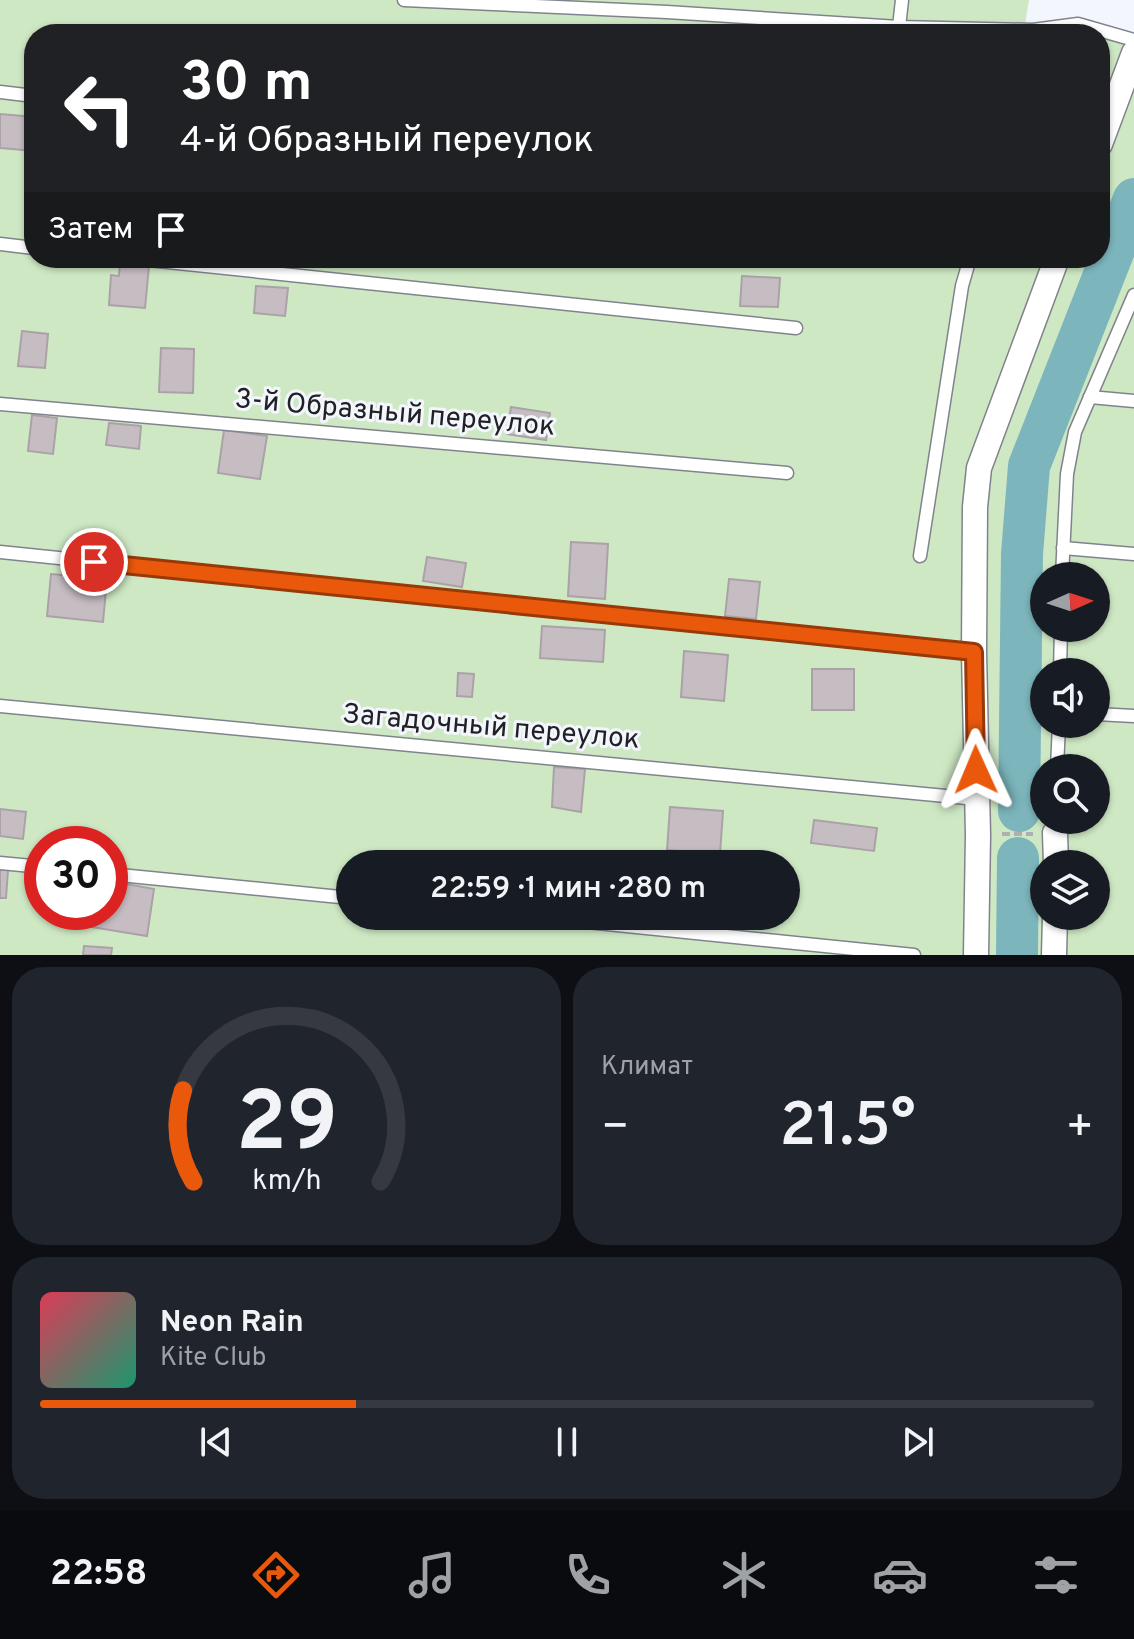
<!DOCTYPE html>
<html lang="ru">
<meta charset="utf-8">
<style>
body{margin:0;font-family:Overpass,sans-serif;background:#20242c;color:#f1f3f6;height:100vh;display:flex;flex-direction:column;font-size:30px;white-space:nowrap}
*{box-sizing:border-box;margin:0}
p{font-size:26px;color:#9ea1a6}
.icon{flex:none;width:44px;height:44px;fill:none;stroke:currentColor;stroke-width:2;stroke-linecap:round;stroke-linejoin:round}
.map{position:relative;height:955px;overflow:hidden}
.drawer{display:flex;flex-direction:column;gap:12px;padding:12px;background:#0d0f14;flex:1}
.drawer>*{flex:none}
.hud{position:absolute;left:24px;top:24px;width:1086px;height:244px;border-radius:32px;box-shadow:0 2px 6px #0004;background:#202124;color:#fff;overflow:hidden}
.needle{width:52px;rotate:87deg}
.controls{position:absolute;left:1030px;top:562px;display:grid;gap:16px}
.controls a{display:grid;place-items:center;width:80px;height:80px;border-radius:50%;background:#171b24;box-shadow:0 2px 6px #0004;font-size:40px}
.speed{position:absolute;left:24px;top:826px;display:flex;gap:16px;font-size:40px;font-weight:700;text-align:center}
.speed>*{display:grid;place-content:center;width:104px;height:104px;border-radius:50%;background:#171b24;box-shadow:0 2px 6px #0004;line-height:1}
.speed .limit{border:12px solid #d22;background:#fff;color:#111}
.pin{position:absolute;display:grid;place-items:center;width:68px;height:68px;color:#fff;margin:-34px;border:4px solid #fff;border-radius:50%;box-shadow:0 2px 8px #0007}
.me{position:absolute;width:88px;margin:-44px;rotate:359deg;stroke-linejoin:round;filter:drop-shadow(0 0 6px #0008)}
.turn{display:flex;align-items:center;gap:28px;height:168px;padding:0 24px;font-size:36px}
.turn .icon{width:104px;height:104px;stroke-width:2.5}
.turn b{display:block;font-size:56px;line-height:68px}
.then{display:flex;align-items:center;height:76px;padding:0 24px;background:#0003;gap:16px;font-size:30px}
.big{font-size:60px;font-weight:600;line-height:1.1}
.drawer .widget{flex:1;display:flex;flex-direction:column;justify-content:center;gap:12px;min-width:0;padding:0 28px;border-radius:32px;background:#20242c}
.drawer .dial{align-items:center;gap:0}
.dial svg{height:208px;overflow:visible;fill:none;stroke:#363941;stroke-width:7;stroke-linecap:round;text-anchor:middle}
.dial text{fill:#f1f3f6;stroke:none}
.song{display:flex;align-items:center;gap:24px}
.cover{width:96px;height:96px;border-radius:12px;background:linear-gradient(135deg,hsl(350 70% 55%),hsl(160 70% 35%))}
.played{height:8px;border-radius:4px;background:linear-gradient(90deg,#ea580c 30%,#363941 30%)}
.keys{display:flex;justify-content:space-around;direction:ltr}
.heat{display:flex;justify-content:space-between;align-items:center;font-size:44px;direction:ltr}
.drawer .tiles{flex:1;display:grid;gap:12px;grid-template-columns:1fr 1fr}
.widget:last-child{grid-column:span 2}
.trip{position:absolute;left:336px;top:850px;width:464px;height:80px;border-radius:40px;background:#171b24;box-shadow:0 2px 6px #0004;font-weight:600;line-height:80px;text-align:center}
.tab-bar{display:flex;height:128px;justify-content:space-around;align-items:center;background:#090b0e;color:#9ea1a6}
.tab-bar .icon{width:56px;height:56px}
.tab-bar .current{color:#ea580c}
.tab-bar b{font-size:36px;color:#f1f3f6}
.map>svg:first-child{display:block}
</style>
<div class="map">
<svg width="1134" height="955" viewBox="0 0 1134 955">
<rect width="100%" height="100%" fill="#f4f6fd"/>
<path fill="#cee8c4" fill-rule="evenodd" d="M0,0H1029L1025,24L1134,36V955H0ZM34,34H1100V258H34ZM1044,576H1096V628H1044ZM1044,672H1096V724H1044ZM1044,768H1096V820H1044ZM42,844H110V912H42ZM350,864H786V916H350ZM1044,864H1096V916H1044Z"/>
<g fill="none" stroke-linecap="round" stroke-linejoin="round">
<g stroke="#7cb5bc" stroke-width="42">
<polyline points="1019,811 1022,554 1029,466 1134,199"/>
<polyline points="1017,955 1018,858"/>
</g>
</g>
<g fill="#c6bdc3" stroke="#aba2a7" stroke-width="2">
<polygon points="0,114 34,117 34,151 0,148"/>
<polygon points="120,263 149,266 145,308 109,305 111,275 119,276"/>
<polygon points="742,276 780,278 778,307 740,306"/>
<polygon points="256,286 288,288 285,316 254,313"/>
<polygon points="22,331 48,334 45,368 18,366"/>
<polygon points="161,348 194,349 193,393 159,392"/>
<polygon points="511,407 550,413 546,440 507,434"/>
<polygon points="32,415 57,418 53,454 28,451"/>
<polygon points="109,423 141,426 139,449 106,445"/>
<polygon points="224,430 267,436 260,479 218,473"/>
<polygon points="571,542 608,544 605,599 568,596"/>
<polygon points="427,557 466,563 462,587 423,581"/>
<polygon points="51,574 107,579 103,622 47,616"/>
<polygon points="729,579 760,582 756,619 725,616"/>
<polygon points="542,626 605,630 603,662 540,658"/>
<polygon points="684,651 728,655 724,701 681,697"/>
<rect x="812" y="669" width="42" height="41"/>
<polygon points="458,673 474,674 472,697 457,696"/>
<polygon points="554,767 585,769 581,812 552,807"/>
<polygon points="670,807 723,811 720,854 667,850"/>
<polygon points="0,809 26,812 23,839 0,836"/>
<polygon points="814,820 877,828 874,851 811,843"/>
<polygon points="0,869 8,870 6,898 0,898"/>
<polygon points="110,881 154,889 147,936 85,926 87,912 110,912"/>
<polygon points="84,946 112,948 111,955 83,955"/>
</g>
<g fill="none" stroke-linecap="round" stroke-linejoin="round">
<defs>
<g id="lane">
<polyline points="404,0 667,12 899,27 1033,30 1078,24 1134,40"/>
<polyline points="899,27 902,0"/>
<polyline points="0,92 34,96"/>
<polyline points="0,244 34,248"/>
<polyline points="129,258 796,328"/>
<polyline points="1090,397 1134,401"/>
<polyline points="0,404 787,473"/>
<polyline points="1063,548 1134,554"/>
<polyline points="0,552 974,652"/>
<polyline points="920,556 962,286 970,258"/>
<polyline points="1062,576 1067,474 1075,432 1134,295"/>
<polyline points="1060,672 1061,628"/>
<polyline points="0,706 977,799"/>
<polyline points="1096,714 1134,716"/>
<polyline points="1057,768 1059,724"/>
<polyline points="0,863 42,867"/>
<polyline points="110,874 350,898"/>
<polyline points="528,916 914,955"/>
</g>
<g id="street">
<polyline points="1100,144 1134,53"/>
<polyline points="1055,833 1056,864"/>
<polyline points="976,955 978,835 974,652 975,507 979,468 1057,258"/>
<polyline points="1054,955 1055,916"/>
</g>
</defs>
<use href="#lane" stroke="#81838c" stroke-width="15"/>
<use href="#street" stroke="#81838c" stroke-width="27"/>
<polyline stroke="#adafb5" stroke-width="4" stroke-dasharray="8 4" stroke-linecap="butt" points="1002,834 1033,834"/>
<use href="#lane" stroke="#fff" stroke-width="12"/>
<use href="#street" stroke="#fff" stroke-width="24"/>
</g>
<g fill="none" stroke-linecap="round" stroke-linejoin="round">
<defs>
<polyline id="route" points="94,562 974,652 976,770"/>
</defs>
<use href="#route" stroke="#983908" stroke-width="20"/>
<use href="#route" stroke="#ea580c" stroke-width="14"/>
</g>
<g text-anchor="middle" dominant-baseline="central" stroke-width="6" stroke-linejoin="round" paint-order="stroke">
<g font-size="28" fill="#212125" stroke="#f4f6fd">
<text transform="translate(395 414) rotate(5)">3-й Образный переулок</text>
<text transform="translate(491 728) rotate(5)">Загадочный переулок</text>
</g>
</g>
</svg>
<div class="controls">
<a><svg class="needle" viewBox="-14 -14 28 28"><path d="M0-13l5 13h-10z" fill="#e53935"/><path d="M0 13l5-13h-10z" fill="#9ea1a6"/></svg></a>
<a><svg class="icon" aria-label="sound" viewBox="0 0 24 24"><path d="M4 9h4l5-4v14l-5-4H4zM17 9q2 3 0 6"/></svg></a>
<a><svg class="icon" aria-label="search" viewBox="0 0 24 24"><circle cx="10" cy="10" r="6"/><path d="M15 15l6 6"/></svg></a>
<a><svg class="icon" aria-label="layers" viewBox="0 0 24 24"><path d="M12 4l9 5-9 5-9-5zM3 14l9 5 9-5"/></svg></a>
</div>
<div class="speed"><div class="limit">30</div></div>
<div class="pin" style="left:94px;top:562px;background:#d93025"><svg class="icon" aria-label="arrive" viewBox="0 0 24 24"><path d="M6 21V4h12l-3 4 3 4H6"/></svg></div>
<svg class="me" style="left:976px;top:770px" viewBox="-20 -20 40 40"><path d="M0-17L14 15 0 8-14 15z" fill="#ea580c" stroke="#fff" stroke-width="4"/></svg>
<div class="trip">22:59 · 1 мин · 280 m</div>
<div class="hud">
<div class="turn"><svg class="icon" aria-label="left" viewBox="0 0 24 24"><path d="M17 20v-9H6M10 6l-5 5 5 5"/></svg><div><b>30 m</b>4-й Образный переулок</div></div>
<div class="then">Затем<svg class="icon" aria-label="arrive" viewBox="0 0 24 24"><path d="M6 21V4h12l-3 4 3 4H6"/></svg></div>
</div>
</div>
<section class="drawer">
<div class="tiles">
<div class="widget dial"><svg viewBox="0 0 100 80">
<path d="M14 69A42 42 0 1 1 86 69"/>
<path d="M14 69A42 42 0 0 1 10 34" stroke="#ea580c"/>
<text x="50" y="56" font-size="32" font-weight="700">29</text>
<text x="50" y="72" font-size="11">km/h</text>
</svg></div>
<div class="widget"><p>Климат</p>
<div class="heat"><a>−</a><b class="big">21.5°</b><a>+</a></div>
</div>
<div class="widget">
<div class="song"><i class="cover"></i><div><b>Neon Rain</b><p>Kite Club</p></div></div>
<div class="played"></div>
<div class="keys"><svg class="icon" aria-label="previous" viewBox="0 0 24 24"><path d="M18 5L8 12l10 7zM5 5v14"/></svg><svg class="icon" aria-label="pause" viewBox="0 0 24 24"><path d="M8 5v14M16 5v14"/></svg><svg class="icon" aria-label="next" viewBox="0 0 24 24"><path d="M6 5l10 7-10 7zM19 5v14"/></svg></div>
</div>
</div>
</section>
<nav class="tab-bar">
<b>22:58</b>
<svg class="icon current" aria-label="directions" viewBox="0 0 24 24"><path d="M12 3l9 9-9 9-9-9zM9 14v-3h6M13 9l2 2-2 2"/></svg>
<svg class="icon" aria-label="music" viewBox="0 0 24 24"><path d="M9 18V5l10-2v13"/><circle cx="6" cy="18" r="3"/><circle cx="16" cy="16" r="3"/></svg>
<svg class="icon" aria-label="phone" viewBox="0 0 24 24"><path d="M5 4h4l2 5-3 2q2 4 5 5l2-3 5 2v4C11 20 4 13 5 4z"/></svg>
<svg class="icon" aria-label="climate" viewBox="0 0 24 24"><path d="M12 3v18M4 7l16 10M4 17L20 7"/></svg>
<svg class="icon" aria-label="car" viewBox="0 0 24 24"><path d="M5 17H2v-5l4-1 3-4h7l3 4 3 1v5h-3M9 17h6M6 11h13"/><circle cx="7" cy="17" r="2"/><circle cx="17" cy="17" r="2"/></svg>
<svg class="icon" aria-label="filters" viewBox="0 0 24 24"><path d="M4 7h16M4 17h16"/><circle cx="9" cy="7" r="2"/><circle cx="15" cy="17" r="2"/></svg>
</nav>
